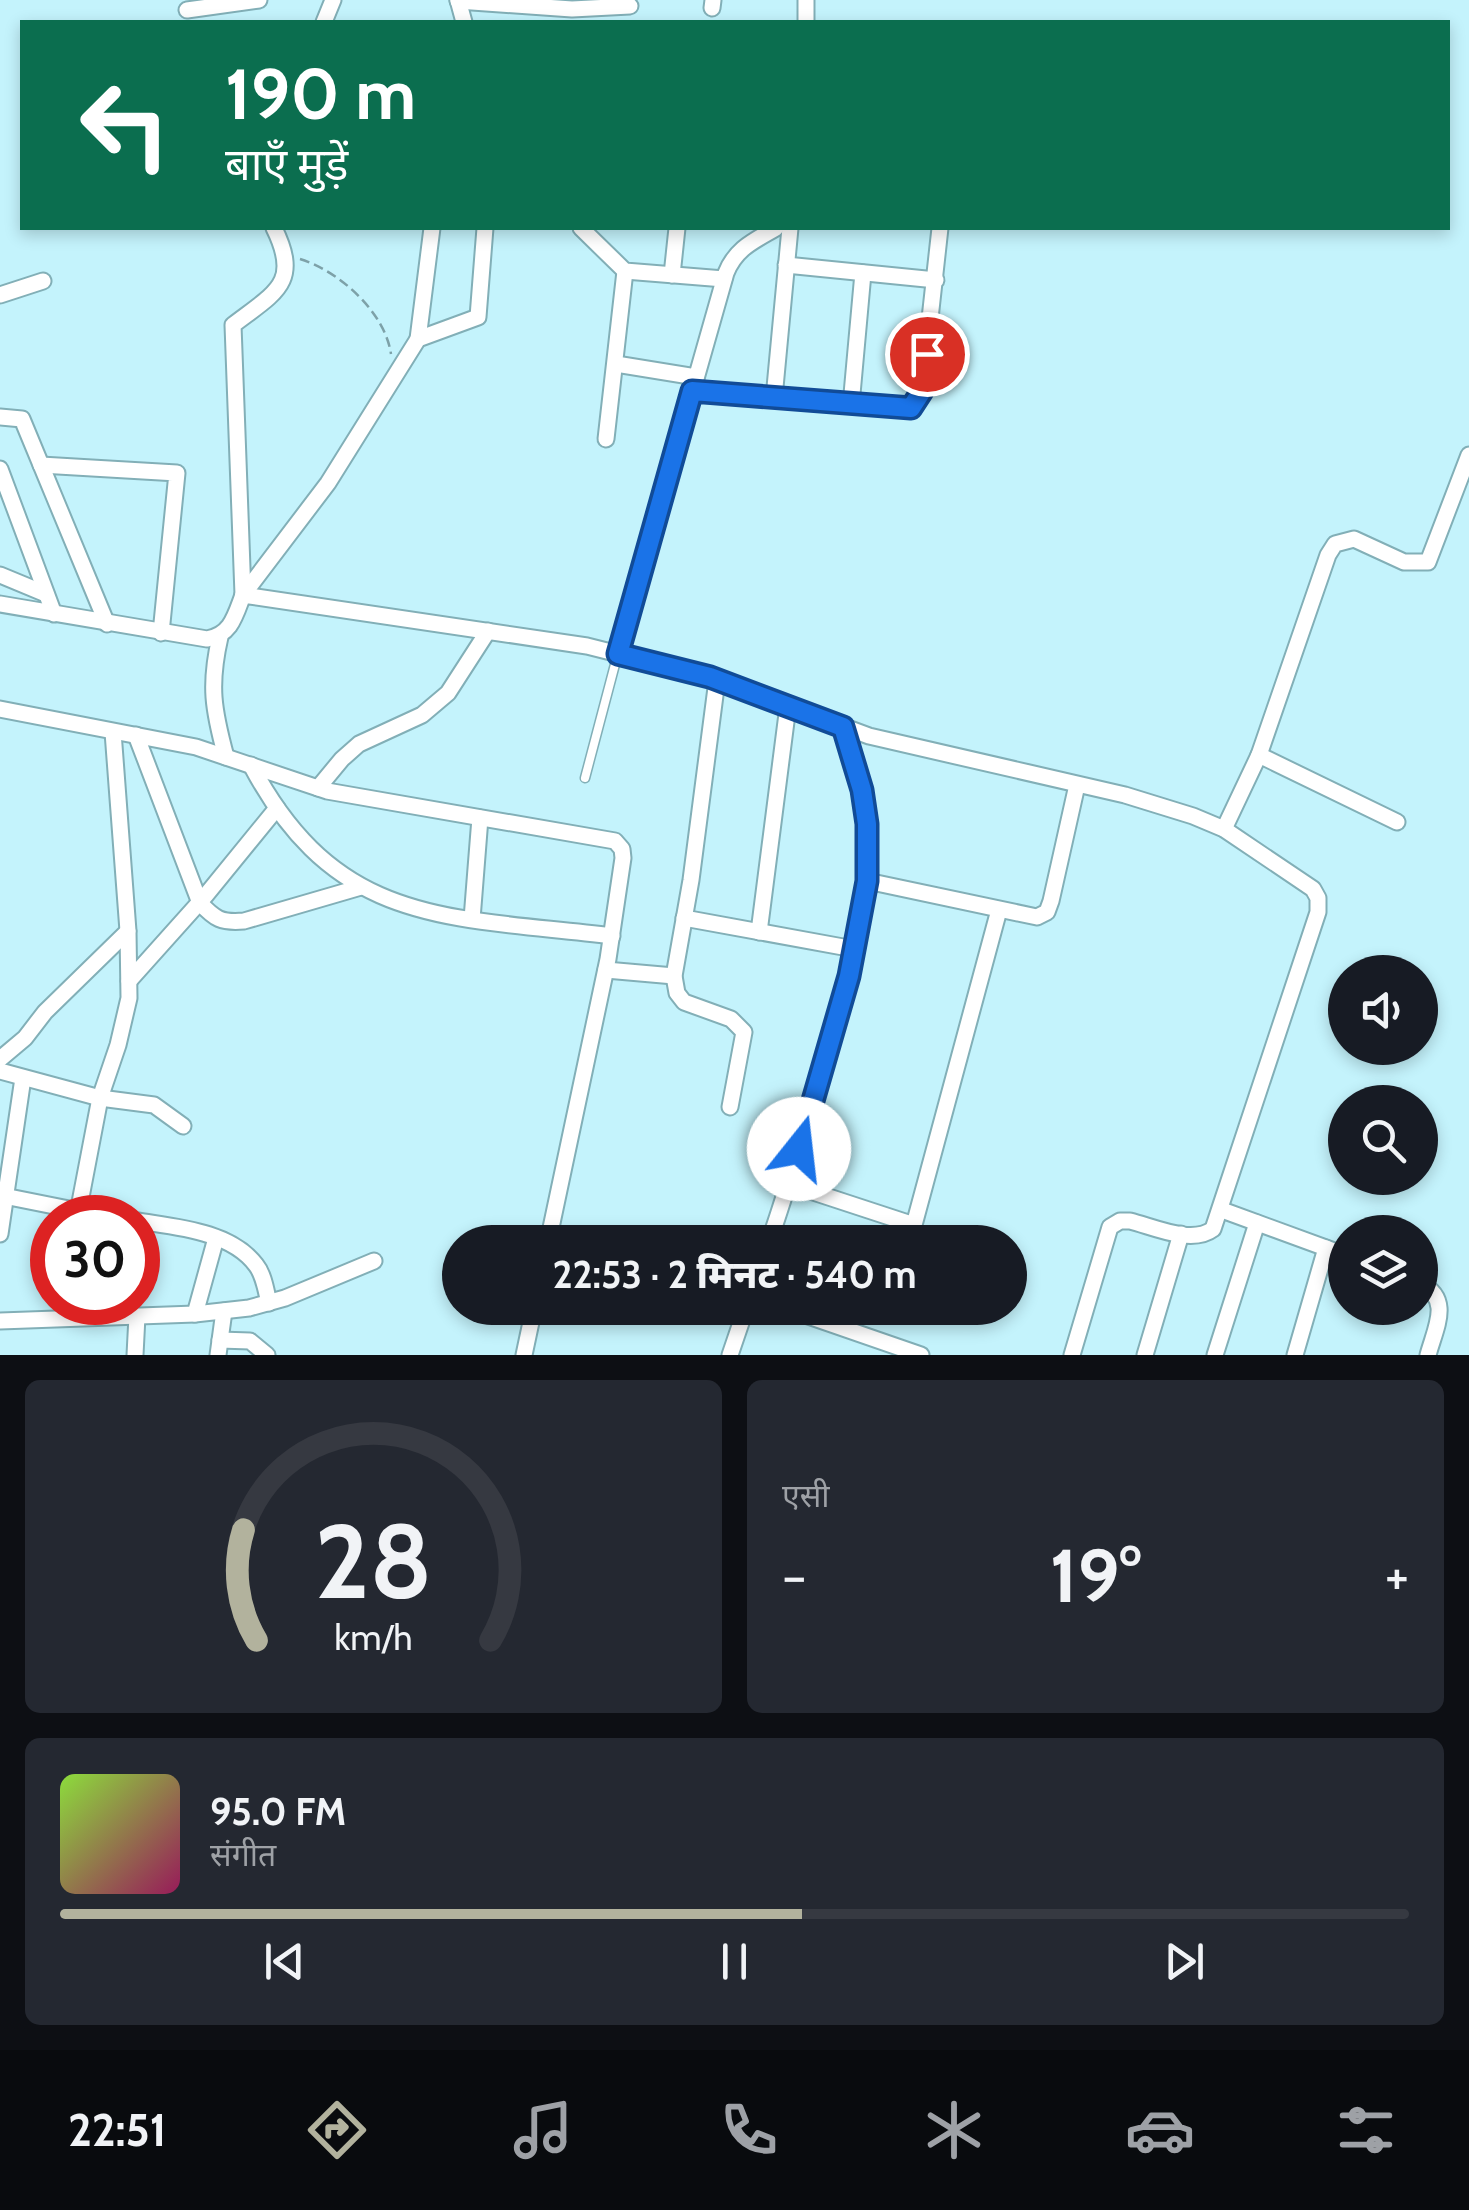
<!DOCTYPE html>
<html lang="hi">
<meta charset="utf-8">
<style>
body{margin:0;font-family:Cabin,"Noto Sans Devanagari",sans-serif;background:#242831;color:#f1f3f6;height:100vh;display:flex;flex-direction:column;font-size:38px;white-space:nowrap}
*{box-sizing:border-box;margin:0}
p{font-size:32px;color:#9ea1a6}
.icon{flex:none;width:55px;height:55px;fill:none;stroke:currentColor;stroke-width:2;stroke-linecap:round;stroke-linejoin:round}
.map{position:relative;height:1355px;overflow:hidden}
.sheet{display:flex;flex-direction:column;gap:25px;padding:25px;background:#0d0f14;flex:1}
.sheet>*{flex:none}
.banner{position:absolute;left:20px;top:20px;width:1430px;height:210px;border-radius:0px;box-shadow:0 5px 15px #0003;background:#0b6e4f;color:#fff;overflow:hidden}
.tools{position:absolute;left:1328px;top:955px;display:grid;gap:20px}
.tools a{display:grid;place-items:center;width:110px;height:110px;border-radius:50%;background:#171b24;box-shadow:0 5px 15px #0003;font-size:50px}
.speed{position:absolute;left:30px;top:1195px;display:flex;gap:20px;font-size:50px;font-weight:700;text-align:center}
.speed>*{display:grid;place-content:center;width:130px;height:130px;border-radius:50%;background:#171b24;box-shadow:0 5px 15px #0003;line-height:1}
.speed .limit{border:15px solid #d22;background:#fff;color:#111}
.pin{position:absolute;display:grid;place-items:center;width:85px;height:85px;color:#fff;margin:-42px;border:5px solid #fff;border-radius:50%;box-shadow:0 2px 10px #0007}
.me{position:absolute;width:110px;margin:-55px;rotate:16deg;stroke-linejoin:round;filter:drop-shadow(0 0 8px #0008)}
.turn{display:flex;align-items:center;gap:35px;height:210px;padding:0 40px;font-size:45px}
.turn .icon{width:130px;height:130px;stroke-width:2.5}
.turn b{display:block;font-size:70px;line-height:85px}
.big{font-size:75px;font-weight:800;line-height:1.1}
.sheet .tile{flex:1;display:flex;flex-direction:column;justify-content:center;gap:15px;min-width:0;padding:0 35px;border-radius:15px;background:#242831}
.sheet .dial{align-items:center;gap:0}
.dial svg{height:260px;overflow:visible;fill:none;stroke:#363941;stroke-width:7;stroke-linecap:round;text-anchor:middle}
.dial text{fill:#f1f3f6;stroke:none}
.song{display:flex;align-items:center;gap:30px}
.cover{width:120px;height:120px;border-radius:15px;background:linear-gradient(135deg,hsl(90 70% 55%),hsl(330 70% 35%))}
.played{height:10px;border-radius:5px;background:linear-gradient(90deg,#b2b29d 55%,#363941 55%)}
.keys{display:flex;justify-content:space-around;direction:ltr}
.heat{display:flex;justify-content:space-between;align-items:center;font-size:55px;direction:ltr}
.sheet .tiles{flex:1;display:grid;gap:25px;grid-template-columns:1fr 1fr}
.tile:last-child{grid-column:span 2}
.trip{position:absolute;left:442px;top:1225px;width:585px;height:100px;border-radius:50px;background:#171b24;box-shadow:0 5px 15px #0003;font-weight:800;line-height:100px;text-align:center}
.dock{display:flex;height:160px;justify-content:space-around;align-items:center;background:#090b0e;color:#9ea1a6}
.dock .icon{width:70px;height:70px}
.dock .selected{color:#b2b29d}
.dock b{font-size:45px;color:#f1f3f6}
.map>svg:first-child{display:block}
</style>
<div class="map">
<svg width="1469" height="1355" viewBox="0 0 1469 1355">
<rect width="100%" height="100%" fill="#c4f3fc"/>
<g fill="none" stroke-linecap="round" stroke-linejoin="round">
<defs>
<polyline id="service" points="585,778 618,653"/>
<g id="minor">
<polyline points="458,0 464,22"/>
<polyline points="806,0 806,22"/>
<polyline points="458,1 572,9 630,6"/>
<polyline points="712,8 713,0"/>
<polyline points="187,10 259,0"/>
<polyline points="324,22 333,0"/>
<polyline points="581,228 625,271 724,279"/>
<polyline points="786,265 936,280"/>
<polyline points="672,275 677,228"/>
<polyline points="0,295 43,281"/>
<polyline points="418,339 432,228"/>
<polyline points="616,364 696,377"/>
<polyline points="691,391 911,408 922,391 940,228"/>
<polyline points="774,398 790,228"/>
<polyline points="851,405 863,273"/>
<polyline points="0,417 22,419 107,624"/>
<polyline points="606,439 625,271"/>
<polyline points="41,465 177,473 161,633"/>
<polyline points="0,469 54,614"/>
<polyline points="0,575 46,594"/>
<polyline points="243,595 328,483 418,339 478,317 485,228"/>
<path d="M243,595L233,325C276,292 301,283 274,228"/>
<path d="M0,604L207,639C231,635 235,616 243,595L587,646L710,677L869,736L1125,795L1193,816L1224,829L1313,889L1318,898V912L1213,1229C1192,1245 1154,1227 1130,1221H1120L1110,1227L1072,1355"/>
<path d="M220,637C209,685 213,709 226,757"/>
<path d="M618,653L726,273C736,248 754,241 776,228"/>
<polyline points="717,680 691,880 674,976 677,993 684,1002 731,1019 744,1032 730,1107"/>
<polyline points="0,709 196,747 327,791 615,841 622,849 623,858 608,959 548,1242"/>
<path d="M136,735L200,903C215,919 221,923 244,921L361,887"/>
<polyline points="1259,755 1397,822"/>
<path d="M251,765C337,928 450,916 612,936"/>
<polyline points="318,788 342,759 359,744 422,715 448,693 488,631"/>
<polyline points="1224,829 1259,755 1328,555 1335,544 1354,539 1404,562 1428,562 1469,455"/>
<polyline points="867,881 1037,917 1047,912 1051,901 1077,785"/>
<polyline points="684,918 854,949"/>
<polyline points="472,919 480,818"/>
<polyline points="759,932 788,706"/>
<polyline points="606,970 674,976"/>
<polyline points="129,981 206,895 277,808"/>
<polyline points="0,1059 25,1038 45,1012 128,931"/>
<polyline points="0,1071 100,1098 154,1105 183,1126"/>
<polyline points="789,1184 914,1225 999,910"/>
<polyline points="4,1196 114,1218"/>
<polyline points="1222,1210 1345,1255"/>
<polyline points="77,1218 100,1098 118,1045 129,998 128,931 113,732"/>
<path d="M138,1221C175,1227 231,1231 256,1265C264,1275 266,1291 269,1303"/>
<polyline points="0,1234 23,1078"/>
<path d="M769,1242C791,1179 809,1115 827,1051C846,985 868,916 869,847C869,806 854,766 843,727"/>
<path d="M1420,1283C1452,1299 1436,1326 1428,1355"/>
<polyline points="785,1308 921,1355"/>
<polyline points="195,1314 216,1238"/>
<polyline points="0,1321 195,1314 249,1308 285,1298 374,1261"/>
<polyline points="220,1340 250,1341 267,1355"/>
<polyline points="135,1355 137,1316"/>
<polyline points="218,1355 224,1311"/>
<polyline points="524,1355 534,1308"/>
<polyline points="730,1355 746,1308"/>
<polyline points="1145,1355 1181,1234"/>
<polyline points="1215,1355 1257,1223"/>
<polyline points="1295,1355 1326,1248"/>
</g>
</defs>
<use href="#service" stroke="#82afb7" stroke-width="11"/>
<use href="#minor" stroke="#82afb7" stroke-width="19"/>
<path stroke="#7da1a8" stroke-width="2.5" stroke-dasharray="10 5" stroke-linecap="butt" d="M300,259C339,271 385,312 391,354"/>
<use href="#service" stroke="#fff" stroke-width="8"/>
<use href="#minor" stroke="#fff" stroke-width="15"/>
</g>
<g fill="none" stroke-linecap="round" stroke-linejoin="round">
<defs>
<polyline id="route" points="799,1149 849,976 867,881 867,824 862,790 843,727 710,677 618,654 692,391 911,408 922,391 927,354"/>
</defs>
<use href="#route" stroke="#114b97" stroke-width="25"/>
<use href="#route" stroke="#1a73e8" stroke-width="18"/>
</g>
</svg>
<div class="tools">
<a><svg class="icon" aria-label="sound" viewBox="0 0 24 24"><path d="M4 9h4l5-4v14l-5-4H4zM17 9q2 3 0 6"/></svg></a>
<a><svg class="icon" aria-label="search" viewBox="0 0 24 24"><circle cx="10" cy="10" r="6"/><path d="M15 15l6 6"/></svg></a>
<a><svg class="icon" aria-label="layers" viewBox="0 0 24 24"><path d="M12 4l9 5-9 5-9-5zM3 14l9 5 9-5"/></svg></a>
</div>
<div class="speed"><div class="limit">30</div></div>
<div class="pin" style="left:927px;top:354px;background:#d93025"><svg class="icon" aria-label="arrive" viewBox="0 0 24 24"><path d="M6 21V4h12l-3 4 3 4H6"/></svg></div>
<svg class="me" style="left:799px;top:1149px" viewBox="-20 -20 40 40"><circle r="19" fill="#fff"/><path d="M0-13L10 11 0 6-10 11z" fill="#1a73e8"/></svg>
<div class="trip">22:53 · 2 मिनट · 540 m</div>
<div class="banner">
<div class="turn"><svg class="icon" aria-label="left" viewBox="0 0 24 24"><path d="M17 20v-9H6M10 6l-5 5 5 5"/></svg><div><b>190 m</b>बाएँ मुड़ें</div></div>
</div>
</div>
<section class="sheet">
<div class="tiles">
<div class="tile dial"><svg viewBox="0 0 100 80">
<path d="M14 69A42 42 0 1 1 86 69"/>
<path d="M14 69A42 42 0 0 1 10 35" stroke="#b2b29d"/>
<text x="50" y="56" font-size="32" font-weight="700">28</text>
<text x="50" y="72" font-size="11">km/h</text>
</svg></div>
<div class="tile"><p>एसी</p>
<div class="heat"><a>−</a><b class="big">19°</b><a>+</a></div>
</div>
<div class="tile">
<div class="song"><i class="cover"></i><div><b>95.0 FM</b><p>संगीत</p></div></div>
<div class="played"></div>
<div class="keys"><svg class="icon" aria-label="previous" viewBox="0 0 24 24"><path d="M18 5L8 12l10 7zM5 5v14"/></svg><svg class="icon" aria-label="pause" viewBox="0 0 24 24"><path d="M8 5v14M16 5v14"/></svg><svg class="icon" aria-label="next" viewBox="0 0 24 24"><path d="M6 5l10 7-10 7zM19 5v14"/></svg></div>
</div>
</div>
</section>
<nav class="dock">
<b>22:51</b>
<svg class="icon selected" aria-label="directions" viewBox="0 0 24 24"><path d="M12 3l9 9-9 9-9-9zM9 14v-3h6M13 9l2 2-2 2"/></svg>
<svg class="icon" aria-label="music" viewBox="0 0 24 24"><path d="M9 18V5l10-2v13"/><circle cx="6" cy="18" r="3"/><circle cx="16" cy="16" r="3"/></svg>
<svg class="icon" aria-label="phone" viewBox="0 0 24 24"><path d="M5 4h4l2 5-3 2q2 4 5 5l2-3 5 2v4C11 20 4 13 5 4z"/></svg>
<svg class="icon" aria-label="climate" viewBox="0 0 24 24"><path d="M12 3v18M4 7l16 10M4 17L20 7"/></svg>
<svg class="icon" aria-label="car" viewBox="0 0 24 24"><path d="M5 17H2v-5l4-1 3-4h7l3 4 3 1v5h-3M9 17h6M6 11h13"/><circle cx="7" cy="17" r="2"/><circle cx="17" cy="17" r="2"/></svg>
<svg class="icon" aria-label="filters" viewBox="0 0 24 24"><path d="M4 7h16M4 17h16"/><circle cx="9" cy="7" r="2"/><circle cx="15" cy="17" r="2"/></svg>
</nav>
